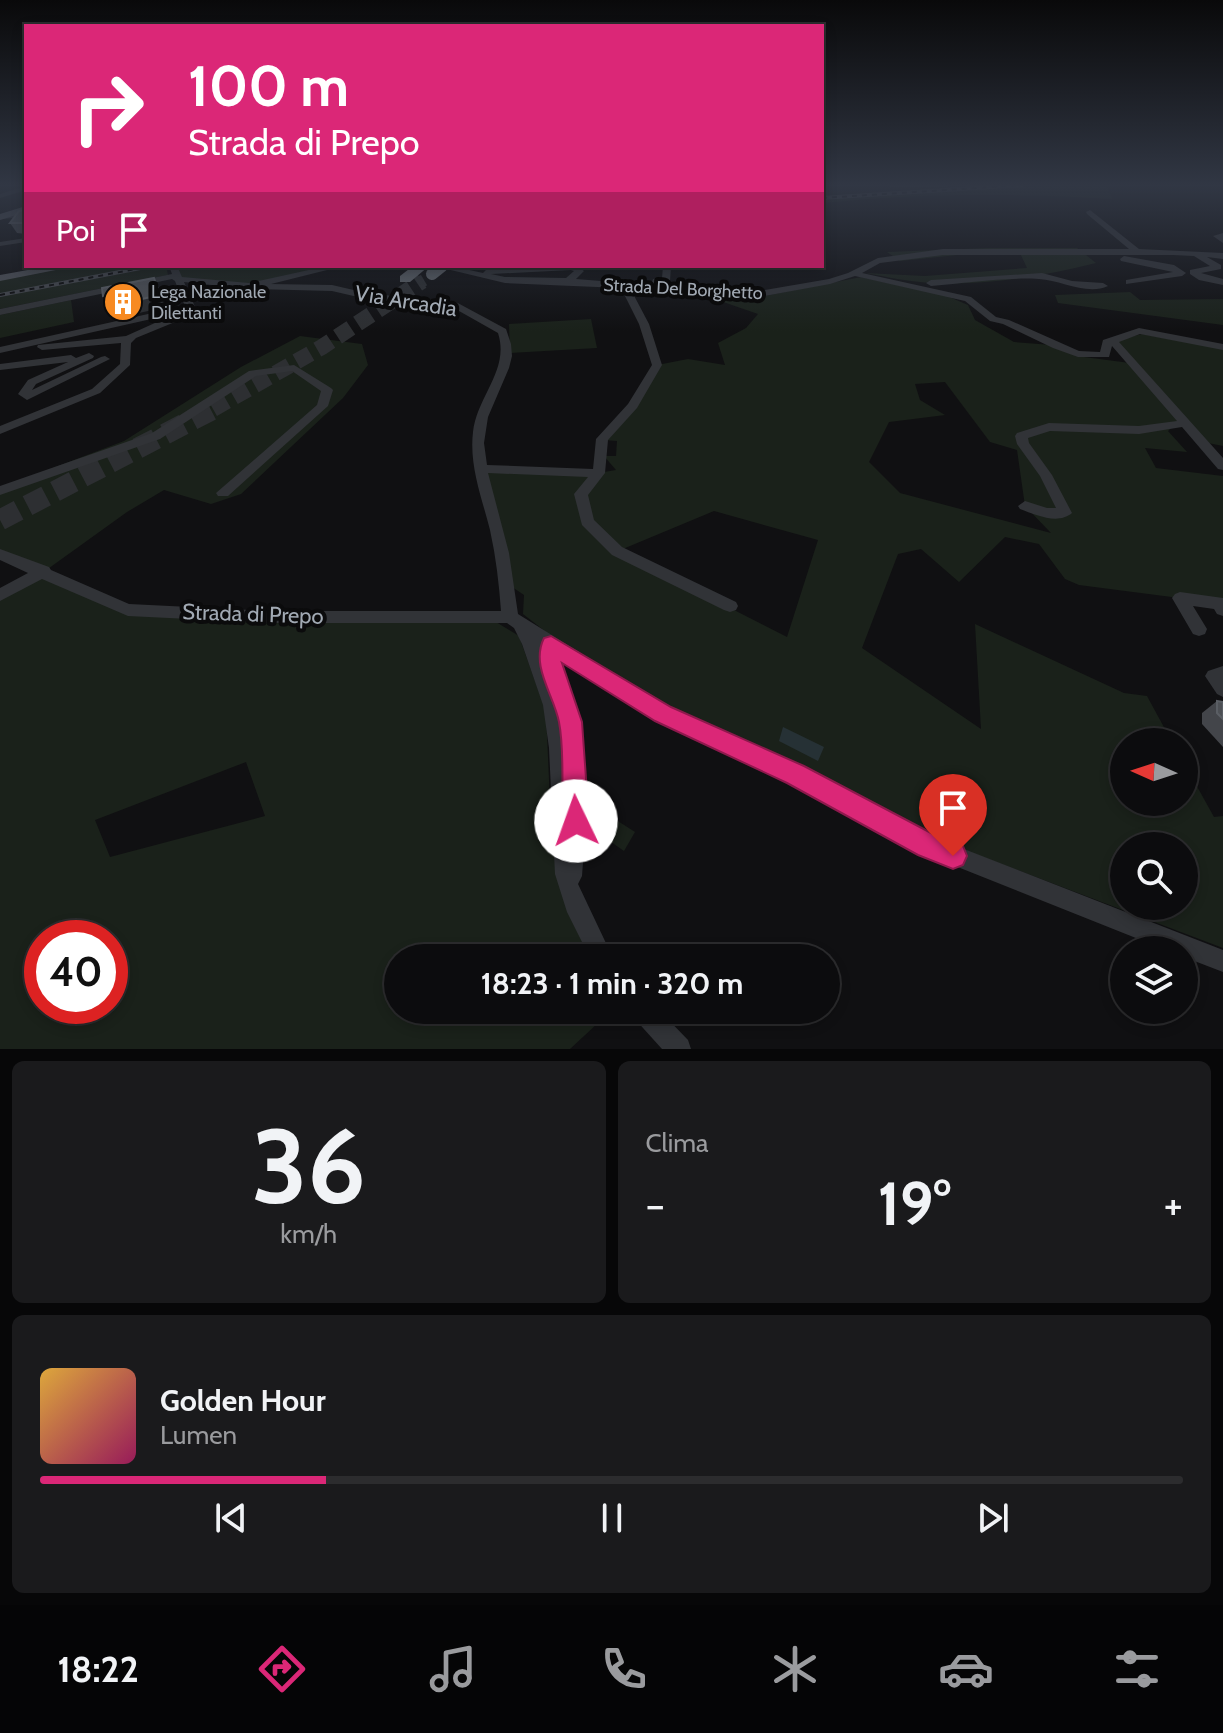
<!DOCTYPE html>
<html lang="it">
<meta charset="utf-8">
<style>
body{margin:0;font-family:Cabin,sans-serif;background:#1a1a1c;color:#f1f3f6;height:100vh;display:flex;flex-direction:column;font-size:30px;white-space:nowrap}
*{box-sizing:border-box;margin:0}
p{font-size:26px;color:#9a9b9e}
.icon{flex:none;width:44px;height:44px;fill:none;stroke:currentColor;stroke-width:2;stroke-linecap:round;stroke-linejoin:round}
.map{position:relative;height:1049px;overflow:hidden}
.sheet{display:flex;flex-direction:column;gap:12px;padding:12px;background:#070708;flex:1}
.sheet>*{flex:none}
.guide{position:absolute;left:24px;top:24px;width:800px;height:244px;border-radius:0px;box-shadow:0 4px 12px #0003,0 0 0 2px #2c2c2e;background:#db2777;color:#fff;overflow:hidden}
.needle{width:52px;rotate:273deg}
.tools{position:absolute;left:1110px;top:728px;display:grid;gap:16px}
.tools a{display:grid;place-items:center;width:88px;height:88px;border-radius:50%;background:#0c0c0e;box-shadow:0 4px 12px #0003,0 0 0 2px #2c2c2e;font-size:40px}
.speed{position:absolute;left:24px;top:920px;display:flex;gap:16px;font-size:40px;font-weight:700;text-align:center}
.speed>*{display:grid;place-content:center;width:104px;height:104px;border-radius:50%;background:#0c0c0e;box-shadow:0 4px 12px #0003,0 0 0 2px #2c2c2e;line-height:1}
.speed .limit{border:12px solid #d22;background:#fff;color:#111}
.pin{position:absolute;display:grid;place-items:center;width:68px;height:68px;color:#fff;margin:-82px -34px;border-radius:50% 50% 50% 0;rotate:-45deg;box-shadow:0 0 8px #0007}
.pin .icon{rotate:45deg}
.me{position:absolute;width:88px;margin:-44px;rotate:357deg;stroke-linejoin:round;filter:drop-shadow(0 0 6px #0008)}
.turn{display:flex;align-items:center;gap:28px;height:168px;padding:0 32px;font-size:36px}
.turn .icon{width:104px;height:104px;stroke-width:2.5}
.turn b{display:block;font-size:56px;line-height:68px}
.then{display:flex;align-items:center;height:76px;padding:0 32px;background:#0003;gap:16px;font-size:30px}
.big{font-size:60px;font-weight:700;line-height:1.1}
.sheet .card{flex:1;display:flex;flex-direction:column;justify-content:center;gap:12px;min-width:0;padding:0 28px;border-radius:12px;background:#1a1a1c}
.sheet .dial{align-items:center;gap:0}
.dial b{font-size:104px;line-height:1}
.song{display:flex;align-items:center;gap:24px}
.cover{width:96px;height:96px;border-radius:12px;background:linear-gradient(135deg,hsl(40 70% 55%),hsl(330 70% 35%))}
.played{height:8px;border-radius:4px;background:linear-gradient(90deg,#db2777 25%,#2c2c2e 25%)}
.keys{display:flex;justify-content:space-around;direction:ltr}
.heat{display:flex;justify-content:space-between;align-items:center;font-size:44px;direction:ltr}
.sheet .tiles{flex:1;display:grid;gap:12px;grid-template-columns:1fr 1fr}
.card:last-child{grid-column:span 2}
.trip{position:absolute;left:384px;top:944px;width:456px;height:80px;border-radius:40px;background:#0c0c0e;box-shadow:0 4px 12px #0003,0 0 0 2px #2c2c2e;font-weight:700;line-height:80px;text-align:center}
.tab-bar{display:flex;height:128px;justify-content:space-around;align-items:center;background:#050506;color:#9a9b9e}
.tab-bar .icon{width:56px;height:56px}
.tab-bar .current{color:#db2777}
.tab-bar b{font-size:36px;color:#f1f3f6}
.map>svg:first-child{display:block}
</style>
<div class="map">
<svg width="1223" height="1049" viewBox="0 0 1223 1049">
<rect width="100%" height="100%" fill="#101012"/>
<g fill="#1a211a" fill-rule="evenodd">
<path d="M1046,185H1107L1112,199C1016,193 917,193 822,203V200Z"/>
<path d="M988,248H1077L1096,263C1043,276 988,286 933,283C910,282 887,277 865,273L925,276L1027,268L1020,253L986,252L900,261L887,252Z"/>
<polygon points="73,266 147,266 0,294 0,279"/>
<polygon points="162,266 166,266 168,275 0,309 0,296"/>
<polygon points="173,266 341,266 260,284 176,279"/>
<path d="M861,277L947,296L968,305L975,320L1014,342L1052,345L1084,357L1130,363L1179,420L1168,431L1187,452L1145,448L1156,468L1223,476V607L1218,603L1079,585L1065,579L1039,544L1005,537L959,582L921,549L898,554L862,648L981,729L975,624L1124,693L1147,696L1172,742H1124V802H1184V763L1214,817L1223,816V948L925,835L666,708L555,639L523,614L524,595L506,583L482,469L598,473L616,470L604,456H616L617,441L604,440L657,365L688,359L725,365L718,343L746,328L758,314L700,294L755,298ZM945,382L990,442L1017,450L1025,506L1051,533L900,493L869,462L889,422L945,415L920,400L915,384ZM714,511L818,540L787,637L618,551ZM1124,846H1184V906H1124Z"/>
<polygon points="1130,292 1140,300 1223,299 1223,325 1058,303 1055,295"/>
<polygon points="71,300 74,322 0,338 0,315"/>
<polygon points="591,319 597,348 510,353 509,324"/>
<polygon points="1142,334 1223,349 1223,446 1208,443 1114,341"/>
<path d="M300,336L362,344L368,365L343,398L241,494L211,504L164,490L127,512L45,571L112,605L496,622L519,636L546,712L551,825L563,897L593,958H398V1010H612L570,1049H0V595L44,571L0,554V488L124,441L241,367ZM246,762L265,816L110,857L95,820ZM42,938H110V1006H42Z"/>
<polygon points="599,809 635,832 624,851 588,826"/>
</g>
<polygon fill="#263135" points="783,727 824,747 818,761 779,741"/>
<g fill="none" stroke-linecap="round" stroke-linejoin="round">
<polyline stroke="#2d2f32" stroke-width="12" stroke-dasharray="12 6" stroke-linecap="butt" points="419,283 424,280"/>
<polyline stroke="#2d2f32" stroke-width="16" stroke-dasharray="16 8" stroke-linecap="butt" points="213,409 322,347 422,281"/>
<polyline stroke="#2d2f32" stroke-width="21" stroke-dasharray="21 10" stroke-linecap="butt" points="0,520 217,407"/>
<g fill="#313337" fill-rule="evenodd">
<polygon points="886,185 952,185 948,187 890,187"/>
<polygon points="26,186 26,190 0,198 0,194"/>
<path d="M1090,210L1139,249L1223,253V259L1207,257L1221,265V269L1201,273L1223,279V285L1199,280L1190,274V270L1210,266L1194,256L1173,255H943L880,263L862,273L971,297L996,317L1009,320L1079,351L1100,352L1103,340L1139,328L1223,344V350L1140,334L1119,342L1223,458V470L1218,469L1182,427L1139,434L1050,431L1028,438L1029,443L1052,475L1072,513C1058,525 1036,515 1020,509L1018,506L1025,501L1047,508H1056L1040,476L1017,444L1015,436L1017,433L1049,423L1139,426L1177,421L1112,346L1109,357H1078L1053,348L1003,324L990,321L965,301L855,276L830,284L754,298L630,288L649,324L662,365L637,408L608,440L605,473L588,495L594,520L622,547L736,602L738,606L736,610L730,612L724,610L612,555L582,525L574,494L588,477L488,473L509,553L518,614L669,708L803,767L933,837L1223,950V972L1184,957V950H1166L920,852L789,781L657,720L559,657V669L580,722L586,821L582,876L578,884L613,958H590L567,912L555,874L549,748L543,705L522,644L514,628L507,623H273L128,616L42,579L0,601V588L28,573L0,560V549L49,567L51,570L129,604L273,611H501C499,584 496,557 490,530C482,498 469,466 473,432C477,396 510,370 498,333L452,307L371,300L332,291L249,289L184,282L196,309L192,315L136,338L131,343L130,365L100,393L0,434V426L92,389L120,364L121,343L42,350L37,347L38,345L126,336L186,309L175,281L172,279L0,315V309L172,274L169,266H177L182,277L249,283L327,266H343L271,284L332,285L371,294L454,301L506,329L511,344L512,356L509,368L488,417L484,443L487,465L593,469L596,439L628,404L652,365L639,324L621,288L505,283L434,266H451L483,273L487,269L577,266L584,271L576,279L651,285L653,279L662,278L663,266H671L670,281L660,285L754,292L829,279L848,273L878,258L943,249H1129L1087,214L1086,212ZM571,270L574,271L566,278L505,277L491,274Z"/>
<polygon points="26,213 26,217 0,219 0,215"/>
<polygon points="1223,233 1223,243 1213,236"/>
<polygon points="26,238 26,242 0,246 0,242"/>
<polygon points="1124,256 1174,265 1186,273 1182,276 1126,284 1126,280 1173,272 1121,261 1120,259"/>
<path d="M1042,273L1072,281L1103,283L1108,286C1087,296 1061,280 1039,279C1004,277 967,283 931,286L926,283L931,280Z"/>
<polygon points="175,308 178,309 178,313 0,353 0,347"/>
<polygon points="89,353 94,356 93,358 36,384 32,390 101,357 105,356 110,359 27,400 18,394 28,380 68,362 0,370 0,364 71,355 76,358"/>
<polygon points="294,365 331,388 333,390 328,406 228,496 218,496 216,493 317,405 321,391 292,371 256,376 160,439 0,495 0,486 152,433 249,371"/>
<polygon points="1180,592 1223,598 1223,616 1217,614 1214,609 1193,606 1207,629 1205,634 1199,636 1193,634 1172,598 1175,594"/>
<polygon points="1223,666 1223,697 1217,694 1205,676 1208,671"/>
<polygon points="630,1010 659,1010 688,1040 691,1049 662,1049 634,1018"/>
</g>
<g fill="#4d5056" fill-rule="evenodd">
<polygon points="26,206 26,212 0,220 0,214"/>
<polygon points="50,266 76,266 0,281 0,275"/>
</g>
<polygon fill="#5d6268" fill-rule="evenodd" points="413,266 429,266 410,282 400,282 400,276"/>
<defs>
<g id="rail">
<polyline points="822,198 1023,185"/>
<polyline points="0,295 151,266"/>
</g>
</defs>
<use href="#rail" stroke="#44474c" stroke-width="4"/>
<use href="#rail" stroke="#0b0b0c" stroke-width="2" stroke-dasharray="5" stroke-linecap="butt"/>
<polyline stroke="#5d6268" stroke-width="12" points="432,274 442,266"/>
</g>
<g fill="#43454a">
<polygon points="26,210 26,234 17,233 10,223"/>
<polygon points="1217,701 1223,702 1223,747 1202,724 1202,713"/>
</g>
<polygon fill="#2a2c2f" points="154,278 166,307 130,315 124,304 110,308 103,296 124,292"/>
<g fill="#4d5055" stroke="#5a5e64" stroke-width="2">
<polygon points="26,210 26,223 10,223 19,211"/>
<polygon points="154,278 160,295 124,303 124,292 103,296 102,288"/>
<polygon points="1217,701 1223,702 1223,719 1217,713"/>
</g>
<linearGradient id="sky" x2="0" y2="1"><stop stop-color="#09090a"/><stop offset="0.56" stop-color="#313744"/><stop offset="1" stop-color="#313744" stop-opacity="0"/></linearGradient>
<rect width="1223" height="331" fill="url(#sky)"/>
<path fill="#db2777" stroke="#8e194d" stroke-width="2" d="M551,636L671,707L804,766L935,835L963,846L967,856L963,865L953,869L918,855L787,783L655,721L562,663L582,722L589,821L585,831L576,834L567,831L563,821C561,789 565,753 559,722C554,695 530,666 544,638Z"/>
<defs>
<symbol id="building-disc" viewBox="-11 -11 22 22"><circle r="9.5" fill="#f78a22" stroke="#0b0b0c"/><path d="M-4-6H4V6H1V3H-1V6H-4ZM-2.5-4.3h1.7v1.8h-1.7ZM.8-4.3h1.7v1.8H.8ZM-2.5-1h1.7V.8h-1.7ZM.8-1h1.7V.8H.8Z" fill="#fff"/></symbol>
</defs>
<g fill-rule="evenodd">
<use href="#building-disc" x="101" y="280" width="44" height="44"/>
</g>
<g text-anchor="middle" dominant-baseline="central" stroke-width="8" stroke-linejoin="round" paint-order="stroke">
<g font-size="18" fill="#a1a9b3" stroke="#0b0b0c">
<text transform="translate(683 289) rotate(3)">Strada Del Borghetto</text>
</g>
<g font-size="18" fill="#a1a9b3" stroke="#0b0b0c" text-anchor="start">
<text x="151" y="292">Lega Nazionale<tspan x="151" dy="21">Dilettanti</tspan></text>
</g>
<g font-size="22" fill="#a1a9b3" stroke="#0b0b0c">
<text transform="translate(406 301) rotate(9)">Via Arcadia</text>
<text transform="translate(253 614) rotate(2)">Strada di Prepo</text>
</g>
</g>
</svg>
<div class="tools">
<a><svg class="needle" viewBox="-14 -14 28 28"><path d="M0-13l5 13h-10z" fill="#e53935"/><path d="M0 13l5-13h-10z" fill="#9a9b9e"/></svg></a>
<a><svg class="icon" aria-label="search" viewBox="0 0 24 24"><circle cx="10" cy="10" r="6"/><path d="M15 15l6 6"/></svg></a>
<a><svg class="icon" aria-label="layers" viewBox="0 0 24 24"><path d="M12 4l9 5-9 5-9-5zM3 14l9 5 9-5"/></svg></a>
</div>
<div class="speed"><div class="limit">40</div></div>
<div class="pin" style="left:953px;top:856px;background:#d93025"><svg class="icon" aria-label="arrive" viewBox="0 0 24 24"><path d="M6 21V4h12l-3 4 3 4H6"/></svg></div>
<svg class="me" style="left:576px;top:821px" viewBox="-20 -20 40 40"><circle r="19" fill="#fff"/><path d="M0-13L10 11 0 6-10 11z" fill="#db2777"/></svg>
<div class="trip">18:23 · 1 min · 320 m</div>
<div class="guide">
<div class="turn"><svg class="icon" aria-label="right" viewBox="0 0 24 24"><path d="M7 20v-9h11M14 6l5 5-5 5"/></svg><div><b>100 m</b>Strada di Prepo</div></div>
<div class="then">Poi<svg class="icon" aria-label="arrive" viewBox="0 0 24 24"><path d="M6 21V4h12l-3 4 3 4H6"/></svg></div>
</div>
</div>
<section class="sheet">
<div class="tiles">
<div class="card dial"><b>36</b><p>km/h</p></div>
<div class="card"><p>Clima</p>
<div class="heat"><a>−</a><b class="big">19°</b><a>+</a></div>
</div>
<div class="card">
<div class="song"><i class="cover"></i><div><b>Golden Hour</b><p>Lumen</p></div></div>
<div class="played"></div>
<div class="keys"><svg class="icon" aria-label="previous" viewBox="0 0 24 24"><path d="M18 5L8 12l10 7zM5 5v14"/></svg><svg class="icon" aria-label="pause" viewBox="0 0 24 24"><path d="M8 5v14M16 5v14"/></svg><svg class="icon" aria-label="next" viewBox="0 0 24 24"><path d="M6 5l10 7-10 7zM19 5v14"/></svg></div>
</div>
</div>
</section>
<nav class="tab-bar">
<b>18:22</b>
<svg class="icon current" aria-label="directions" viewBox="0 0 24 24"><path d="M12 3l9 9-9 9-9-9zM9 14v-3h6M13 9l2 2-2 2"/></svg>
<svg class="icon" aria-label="music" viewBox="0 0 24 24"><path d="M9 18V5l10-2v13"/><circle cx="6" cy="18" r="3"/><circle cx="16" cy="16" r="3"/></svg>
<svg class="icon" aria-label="phone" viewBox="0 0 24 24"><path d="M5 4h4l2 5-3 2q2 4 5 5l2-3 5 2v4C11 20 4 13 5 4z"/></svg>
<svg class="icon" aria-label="climate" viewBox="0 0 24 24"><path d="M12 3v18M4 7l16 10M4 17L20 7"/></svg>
<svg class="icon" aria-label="car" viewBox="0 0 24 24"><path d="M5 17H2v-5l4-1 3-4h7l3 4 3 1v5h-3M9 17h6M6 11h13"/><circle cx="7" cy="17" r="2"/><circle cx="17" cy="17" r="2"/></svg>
<svg class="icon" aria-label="filters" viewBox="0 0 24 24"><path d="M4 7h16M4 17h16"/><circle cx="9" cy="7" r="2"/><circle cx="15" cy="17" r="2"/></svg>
</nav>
